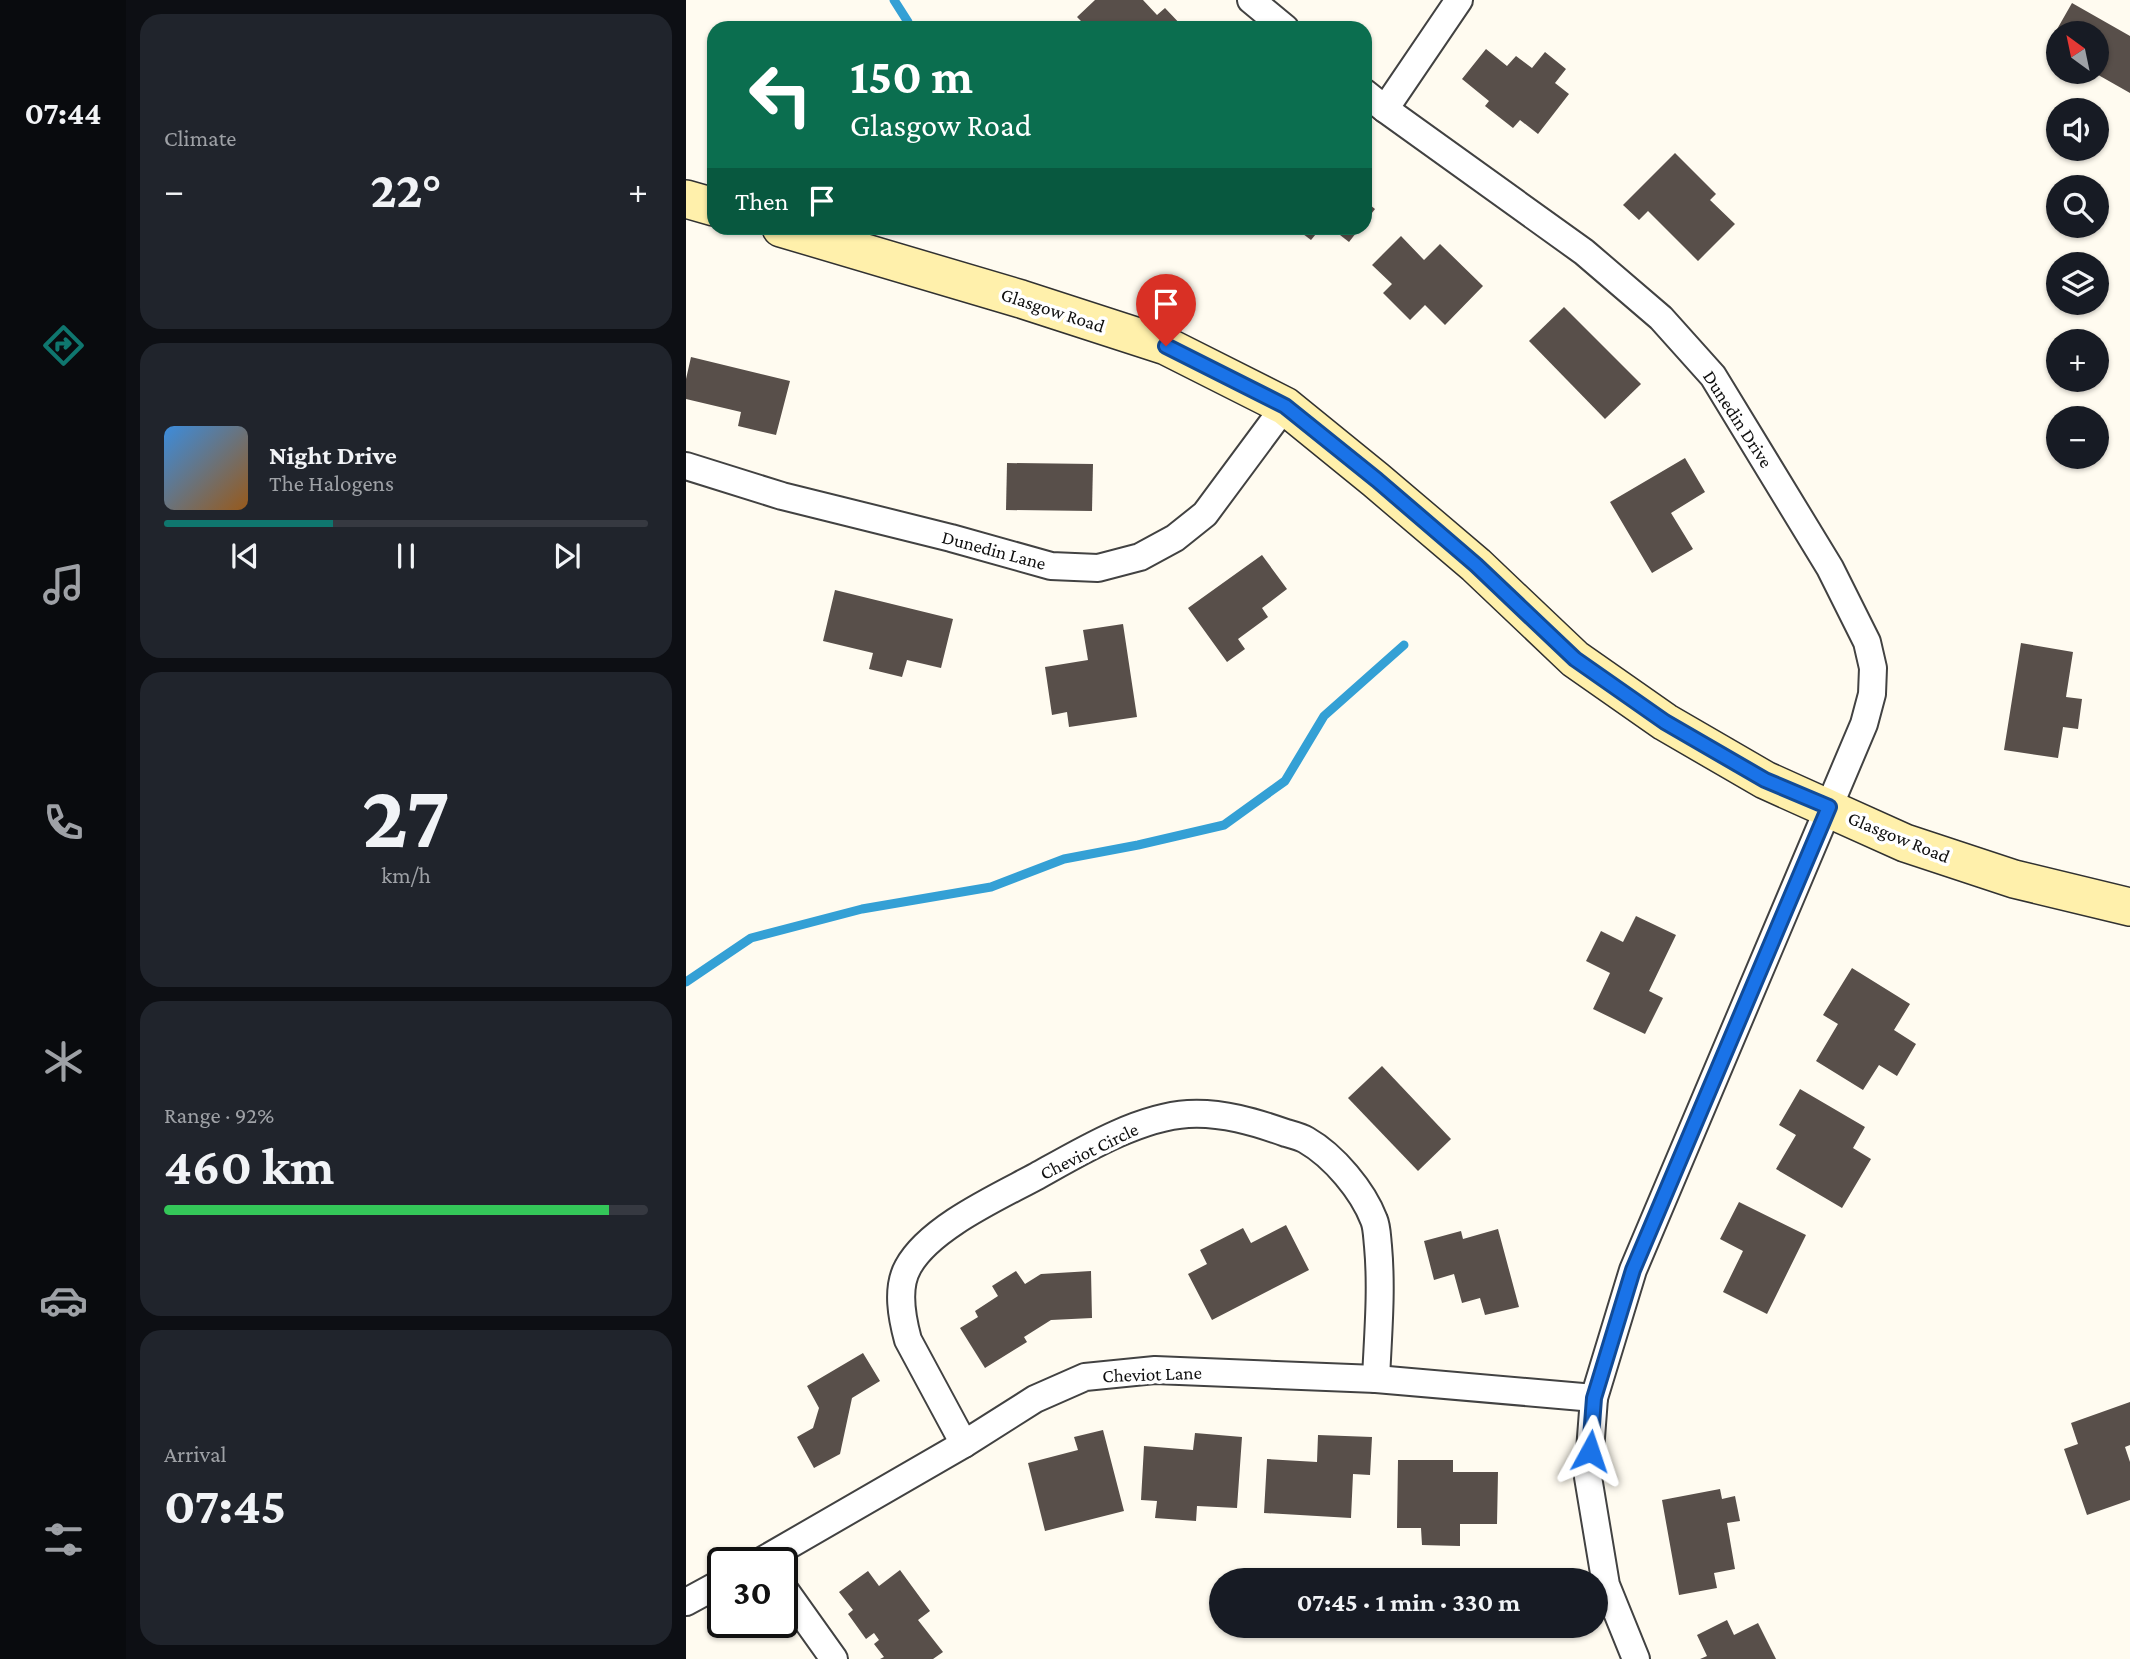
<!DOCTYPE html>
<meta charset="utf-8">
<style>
body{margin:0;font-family:"Crimson Pro",serif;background:#20242c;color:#f1f3f6;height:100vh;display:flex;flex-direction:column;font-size:26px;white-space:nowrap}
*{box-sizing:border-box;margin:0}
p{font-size:23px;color:#9ea1a6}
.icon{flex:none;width:38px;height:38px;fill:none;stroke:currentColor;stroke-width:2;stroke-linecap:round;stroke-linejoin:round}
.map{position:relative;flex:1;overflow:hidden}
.sheet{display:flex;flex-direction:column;gap:14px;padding:14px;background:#0d0f14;width:560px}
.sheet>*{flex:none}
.banner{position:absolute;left:21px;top:21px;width:665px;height:214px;border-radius:21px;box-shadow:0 2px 5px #0004;background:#0b6e4f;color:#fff;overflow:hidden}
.needle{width:46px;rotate:327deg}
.fabs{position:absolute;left:1360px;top:21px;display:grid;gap:14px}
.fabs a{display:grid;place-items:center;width:63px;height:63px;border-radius:50%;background:#171b24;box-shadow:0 2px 5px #0004;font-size:35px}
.speed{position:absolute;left:21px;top:1547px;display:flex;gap:14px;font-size:35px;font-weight:700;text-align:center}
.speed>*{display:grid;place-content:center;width:91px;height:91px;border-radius:50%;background:#171b24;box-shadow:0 2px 5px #0004;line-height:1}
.speed .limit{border:4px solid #111;border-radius:10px;background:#fff;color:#111}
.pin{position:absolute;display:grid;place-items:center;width:60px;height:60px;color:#fff;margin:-72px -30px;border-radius:50% 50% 50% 0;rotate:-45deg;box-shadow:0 0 7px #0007}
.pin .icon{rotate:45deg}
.me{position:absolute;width:77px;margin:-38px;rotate:5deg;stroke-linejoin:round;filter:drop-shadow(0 0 5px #0008)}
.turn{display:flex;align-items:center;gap:24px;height:147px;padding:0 28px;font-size:32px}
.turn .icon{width:91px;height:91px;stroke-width:2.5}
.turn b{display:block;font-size:49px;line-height:60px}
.then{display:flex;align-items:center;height:66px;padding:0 28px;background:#0003;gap:14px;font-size:26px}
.big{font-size:52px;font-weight:700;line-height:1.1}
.sheet .tile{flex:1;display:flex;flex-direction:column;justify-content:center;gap:10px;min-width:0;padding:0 24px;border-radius:21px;background:#20242c}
.sheet .dial{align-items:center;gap:0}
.dial b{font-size:91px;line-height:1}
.song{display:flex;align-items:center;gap:21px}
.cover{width:84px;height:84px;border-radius:10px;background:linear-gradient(135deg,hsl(210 70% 55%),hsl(30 70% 35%))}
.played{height:7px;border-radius:4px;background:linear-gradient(90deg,#0f766e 35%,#363941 35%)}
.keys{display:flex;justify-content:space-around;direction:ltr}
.heat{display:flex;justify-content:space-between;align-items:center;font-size:38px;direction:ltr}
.charge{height:10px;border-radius:5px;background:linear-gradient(90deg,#34c759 92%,#363941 0)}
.trip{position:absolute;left:523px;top:1568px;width:399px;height:70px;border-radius:35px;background:#171b24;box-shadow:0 2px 5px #0004;font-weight:700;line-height:70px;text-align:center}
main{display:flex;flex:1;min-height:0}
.tabs{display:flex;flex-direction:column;width:126px;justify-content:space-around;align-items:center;background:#090b0e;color:#9ea1a6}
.tabs .icon{width:49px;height:49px}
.tabs .on{color:#0f766e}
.tabs b{font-size:32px;color:#f1f3f6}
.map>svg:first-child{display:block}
</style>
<main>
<nav class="tabs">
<b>07:44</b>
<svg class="icon on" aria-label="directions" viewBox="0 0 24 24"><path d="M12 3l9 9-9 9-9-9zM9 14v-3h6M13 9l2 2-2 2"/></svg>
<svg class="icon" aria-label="music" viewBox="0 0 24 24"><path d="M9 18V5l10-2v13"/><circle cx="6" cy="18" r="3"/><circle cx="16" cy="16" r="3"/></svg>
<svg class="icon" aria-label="phone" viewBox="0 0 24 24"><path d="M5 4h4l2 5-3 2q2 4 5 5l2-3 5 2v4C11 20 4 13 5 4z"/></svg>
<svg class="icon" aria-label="climate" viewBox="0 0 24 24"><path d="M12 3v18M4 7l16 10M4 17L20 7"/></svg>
<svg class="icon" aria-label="car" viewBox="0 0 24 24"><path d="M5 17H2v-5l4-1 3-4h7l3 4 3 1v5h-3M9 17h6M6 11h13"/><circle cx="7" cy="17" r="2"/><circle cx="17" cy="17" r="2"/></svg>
<svg class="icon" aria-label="filters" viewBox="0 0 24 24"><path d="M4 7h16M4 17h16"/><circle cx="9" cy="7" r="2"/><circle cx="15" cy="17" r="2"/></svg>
</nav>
<section class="sheet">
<div class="tile"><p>Climate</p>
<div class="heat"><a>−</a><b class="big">22°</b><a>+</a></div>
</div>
<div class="tile">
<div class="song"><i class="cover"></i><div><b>Night Drive</b><p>The Halogens</p></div></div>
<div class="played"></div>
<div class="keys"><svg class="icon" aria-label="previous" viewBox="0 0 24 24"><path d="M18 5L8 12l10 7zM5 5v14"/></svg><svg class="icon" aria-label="pause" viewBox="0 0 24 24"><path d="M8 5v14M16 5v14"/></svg><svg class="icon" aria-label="next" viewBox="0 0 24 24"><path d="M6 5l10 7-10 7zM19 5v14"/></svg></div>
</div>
<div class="tile dial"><b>27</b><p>km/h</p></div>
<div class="tile"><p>Range · 92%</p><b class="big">460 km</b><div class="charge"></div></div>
<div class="tile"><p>Arrival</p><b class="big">07:45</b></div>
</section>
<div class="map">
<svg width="1444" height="1659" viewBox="0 0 1444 1659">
<rect width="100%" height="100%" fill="#fffbf0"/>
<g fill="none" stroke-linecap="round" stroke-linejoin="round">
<g stroke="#34a0d5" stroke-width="9">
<polyline points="208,0 222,22"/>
<polyline points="0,982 65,938 176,909 305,887 378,859 452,845 538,825 599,781 638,716 718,645"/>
</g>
</g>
<g fill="#584f4a">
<polygon points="409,0 457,0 471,15 479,8 498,28 402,28 391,17"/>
<polygon points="1386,3 1444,36 1444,93 1407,72 1410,72 1410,33 1372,33 1372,51 1362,45"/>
<polygon points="800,49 821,66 830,56 846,68 859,52 880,69 869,83 883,94 852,134 834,120 827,128 799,106 803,101 776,79"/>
<polygon points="989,153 1030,194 1024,200 1049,224 1012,261 962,211 953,220 937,205"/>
<polygon points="679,201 689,209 679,222"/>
<polygon points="609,228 635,228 625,240"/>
<polygon points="645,228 674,228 663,242"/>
<polygon points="715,236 738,260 754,244 797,286 759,325 739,305 724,320 697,293 706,284 686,265"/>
<polygon points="878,307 955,384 919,419 843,341"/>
<polygon points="5,357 104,381 90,435 52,426 55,412 0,399 0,379"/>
<polygon points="999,458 1019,492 985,513 1007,549 966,573 924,502"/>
<polygon points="321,463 407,464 406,511 320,510"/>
<polygon points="576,555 601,589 576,608 582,617 552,639 559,649 541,662 502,608"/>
<polygon points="149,590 267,619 255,668 221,660 216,677 183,669 187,653 137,641"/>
<polygon points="437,624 451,717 383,727 381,712 366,715 359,667 402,660 397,630"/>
<polygon points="1335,643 1387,652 1380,697 1396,699 1392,729 1377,727 1372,758 1318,750"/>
<polygon points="950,916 990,935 963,991 977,998 959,1034 907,1009 924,973 900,961 915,931 937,942"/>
<polygon points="1166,968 1224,1004 1208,1030 1230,1044 1211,1076 1193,1065 1177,1090 1130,1061 1152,1024 1137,1015"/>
<polygon points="696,1066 765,1139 732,1171 662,1098"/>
<polygon points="1114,1089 1179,1127 1167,1148 1185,1159 1156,1208 1090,1169 1110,1135 1093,1125"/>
<polygon points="1053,1202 1120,1235 1081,1314 1037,1292 1057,1251 1034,1239"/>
<polygon points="600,1225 623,1270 526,1320 502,1274 521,1264 514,1250 557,1228 565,1243"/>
<polygon points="812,1229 833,1307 799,1315 794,1298 776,1303 768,1274 748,1280 738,1241 775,1231 777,1239"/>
<polygon points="330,1271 339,1284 355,1274 405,1271 406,1318 365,1320 338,1337 341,1342 299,1368 274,1328 292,1317 289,1311 312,1296 306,1286"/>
<polygon points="177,1353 194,1381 166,1398 154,1454 128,1468 111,1437 127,1428 133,1408 121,1386"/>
<polygon points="1444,1402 1444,1445 1439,1447 1444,1462 1444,1500 1401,1515 1378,1449 1392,1444 1385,1423"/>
<polygon points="417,1430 438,1511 359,1531 342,1463 392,1450 388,1437"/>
<polygon points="509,1433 556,1437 551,1508 511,1506 510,1521 469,1518 471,1501 455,1500 458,1446 507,1450"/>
<polygon points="632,1435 686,1437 684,1475 667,1474 665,1518 578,1513 581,1459 631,1462"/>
<polygon points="712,1460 767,1460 767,1472 812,1472 811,1524 774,1524 774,1546 736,1545 735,1528 711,1528"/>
<polygon points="1034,1489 1036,1499 1049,1496 1054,1521 1041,1523 1049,1569 1028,1573 1031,1588 993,1595 976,1500"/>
<polygon points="214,1570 244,1611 232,1620 257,1652 247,1659 194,1659 198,1657 188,1644 193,1640 188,1633 180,1639 162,1614 167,1610 153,1592 182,1571 193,1586"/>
<polygon points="1041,1620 1048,1635 1072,1623 1090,1659 1014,1659 1021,1656 1011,1635"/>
</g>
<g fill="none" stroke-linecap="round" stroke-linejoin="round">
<defs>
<g id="street">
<polyline points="565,0 599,28"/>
<polyline points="679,93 699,109 773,0"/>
<polyline points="699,109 898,252 975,318 1027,376 1144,568 1181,642 1187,668 1186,694 1178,724 947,1270 908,1398 902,1477 920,1585 950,1659"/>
<polyline points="0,466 96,496 265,538 365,566 412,568 454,557 489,538 519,514 599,406"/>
<path d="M278,1444L222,1340C216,1318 210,1288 222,1267C243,1228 312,1197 351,1176C394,1152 452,1117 502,1114C536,1112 569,1122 600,1133C607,1135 615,1137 620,1140C648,1156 677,1191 688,1220C691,1227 691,1237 692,1246C696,1290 692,1334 690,1379"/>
<polyline points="72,1563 278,1444 349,1399 399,1377 469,1370 690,1379 908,1398"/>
<polyline points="96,1586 148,1659"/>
<polyline points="0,1602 37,1582"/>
</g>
<g id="secondary">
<polyline points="0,199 28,207"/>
<polyline points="95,228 335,299 480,346 599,406 690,480 790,565 889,659 979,722 1079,780 1219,843 1328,879 1444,907"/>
</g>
</defs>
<use href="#street" stroke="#424242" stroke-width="30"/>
<use href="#secondary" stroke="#313131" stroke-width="40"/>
<use href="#street" stroke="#fff" stroke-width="26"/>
<use href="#secondary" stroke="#fff0ab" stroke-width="37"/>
</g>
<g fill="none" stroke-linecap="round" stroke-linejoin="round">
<defs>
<polyline id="route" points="480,346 599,406 691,480 790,565 889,659 979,722 1079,780 1143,807 947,1270 908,1398 904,1451"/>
</defs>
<use href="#route" stroke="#114b97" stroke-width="18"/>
<use href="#route" stroke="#1a73e8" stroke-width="12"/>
</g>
<g text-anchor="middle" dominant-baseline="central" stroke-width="7" stroke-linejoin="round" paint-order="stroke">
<g font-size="19" fill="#0f0f0f" stroke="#fff">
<text transform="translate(367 310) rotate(18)">Glasgow Road</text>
<text transform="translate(1052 419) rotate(57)">Dunedin Drive</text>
<text transform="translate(308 550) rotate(15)">Dunedin Lane</text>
<text transform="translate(1213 837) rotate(22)">Glasgow Road</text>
<text transform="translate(403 1151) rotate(-26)">Cheviot Circle</text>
<text transform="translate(466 1374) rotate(-2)">Cheviot Lane</text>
</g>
</g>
</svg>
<div class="fabs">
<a><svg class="needle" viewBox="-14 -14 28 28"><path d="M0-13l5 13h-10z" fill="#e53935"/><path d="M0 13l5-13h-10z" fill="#9ea1a6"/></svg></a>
<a><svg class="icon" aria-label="sound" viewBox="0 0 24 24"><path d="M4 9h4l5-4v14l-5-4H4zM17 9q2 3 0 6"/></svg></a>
<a><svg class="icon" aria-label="search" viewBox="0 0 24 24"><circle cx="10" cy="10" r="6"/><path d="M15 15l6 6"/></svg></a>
<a><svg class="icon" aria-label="layers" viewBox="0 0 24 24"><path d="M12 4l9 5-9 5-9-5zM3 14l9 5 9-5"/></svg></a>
<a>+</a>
<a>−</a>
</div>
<div class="speed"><div class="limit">30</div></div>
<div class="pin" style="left:480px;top:346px;background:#d93025"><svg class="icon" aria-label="arrive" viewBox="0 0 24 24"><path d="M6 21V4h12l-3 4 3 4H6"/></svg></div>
<svg class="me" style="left:904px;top:1451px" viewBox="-20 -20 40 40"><path d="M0-17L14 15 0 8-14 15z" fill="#1a73e8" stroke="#fff" stroke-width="4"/></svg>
<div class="trip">07:45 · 1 min · 330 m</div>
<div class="banner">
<div class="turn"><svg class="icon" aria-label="left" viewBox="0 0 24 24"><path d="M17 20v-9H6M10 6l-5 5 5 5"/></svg><div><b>150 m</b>Glasgow Road</div></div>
<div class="then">Then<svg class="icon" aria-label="arrive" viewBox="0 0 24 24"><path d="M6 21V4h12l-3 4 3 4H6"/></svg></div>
</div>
</div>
</main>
